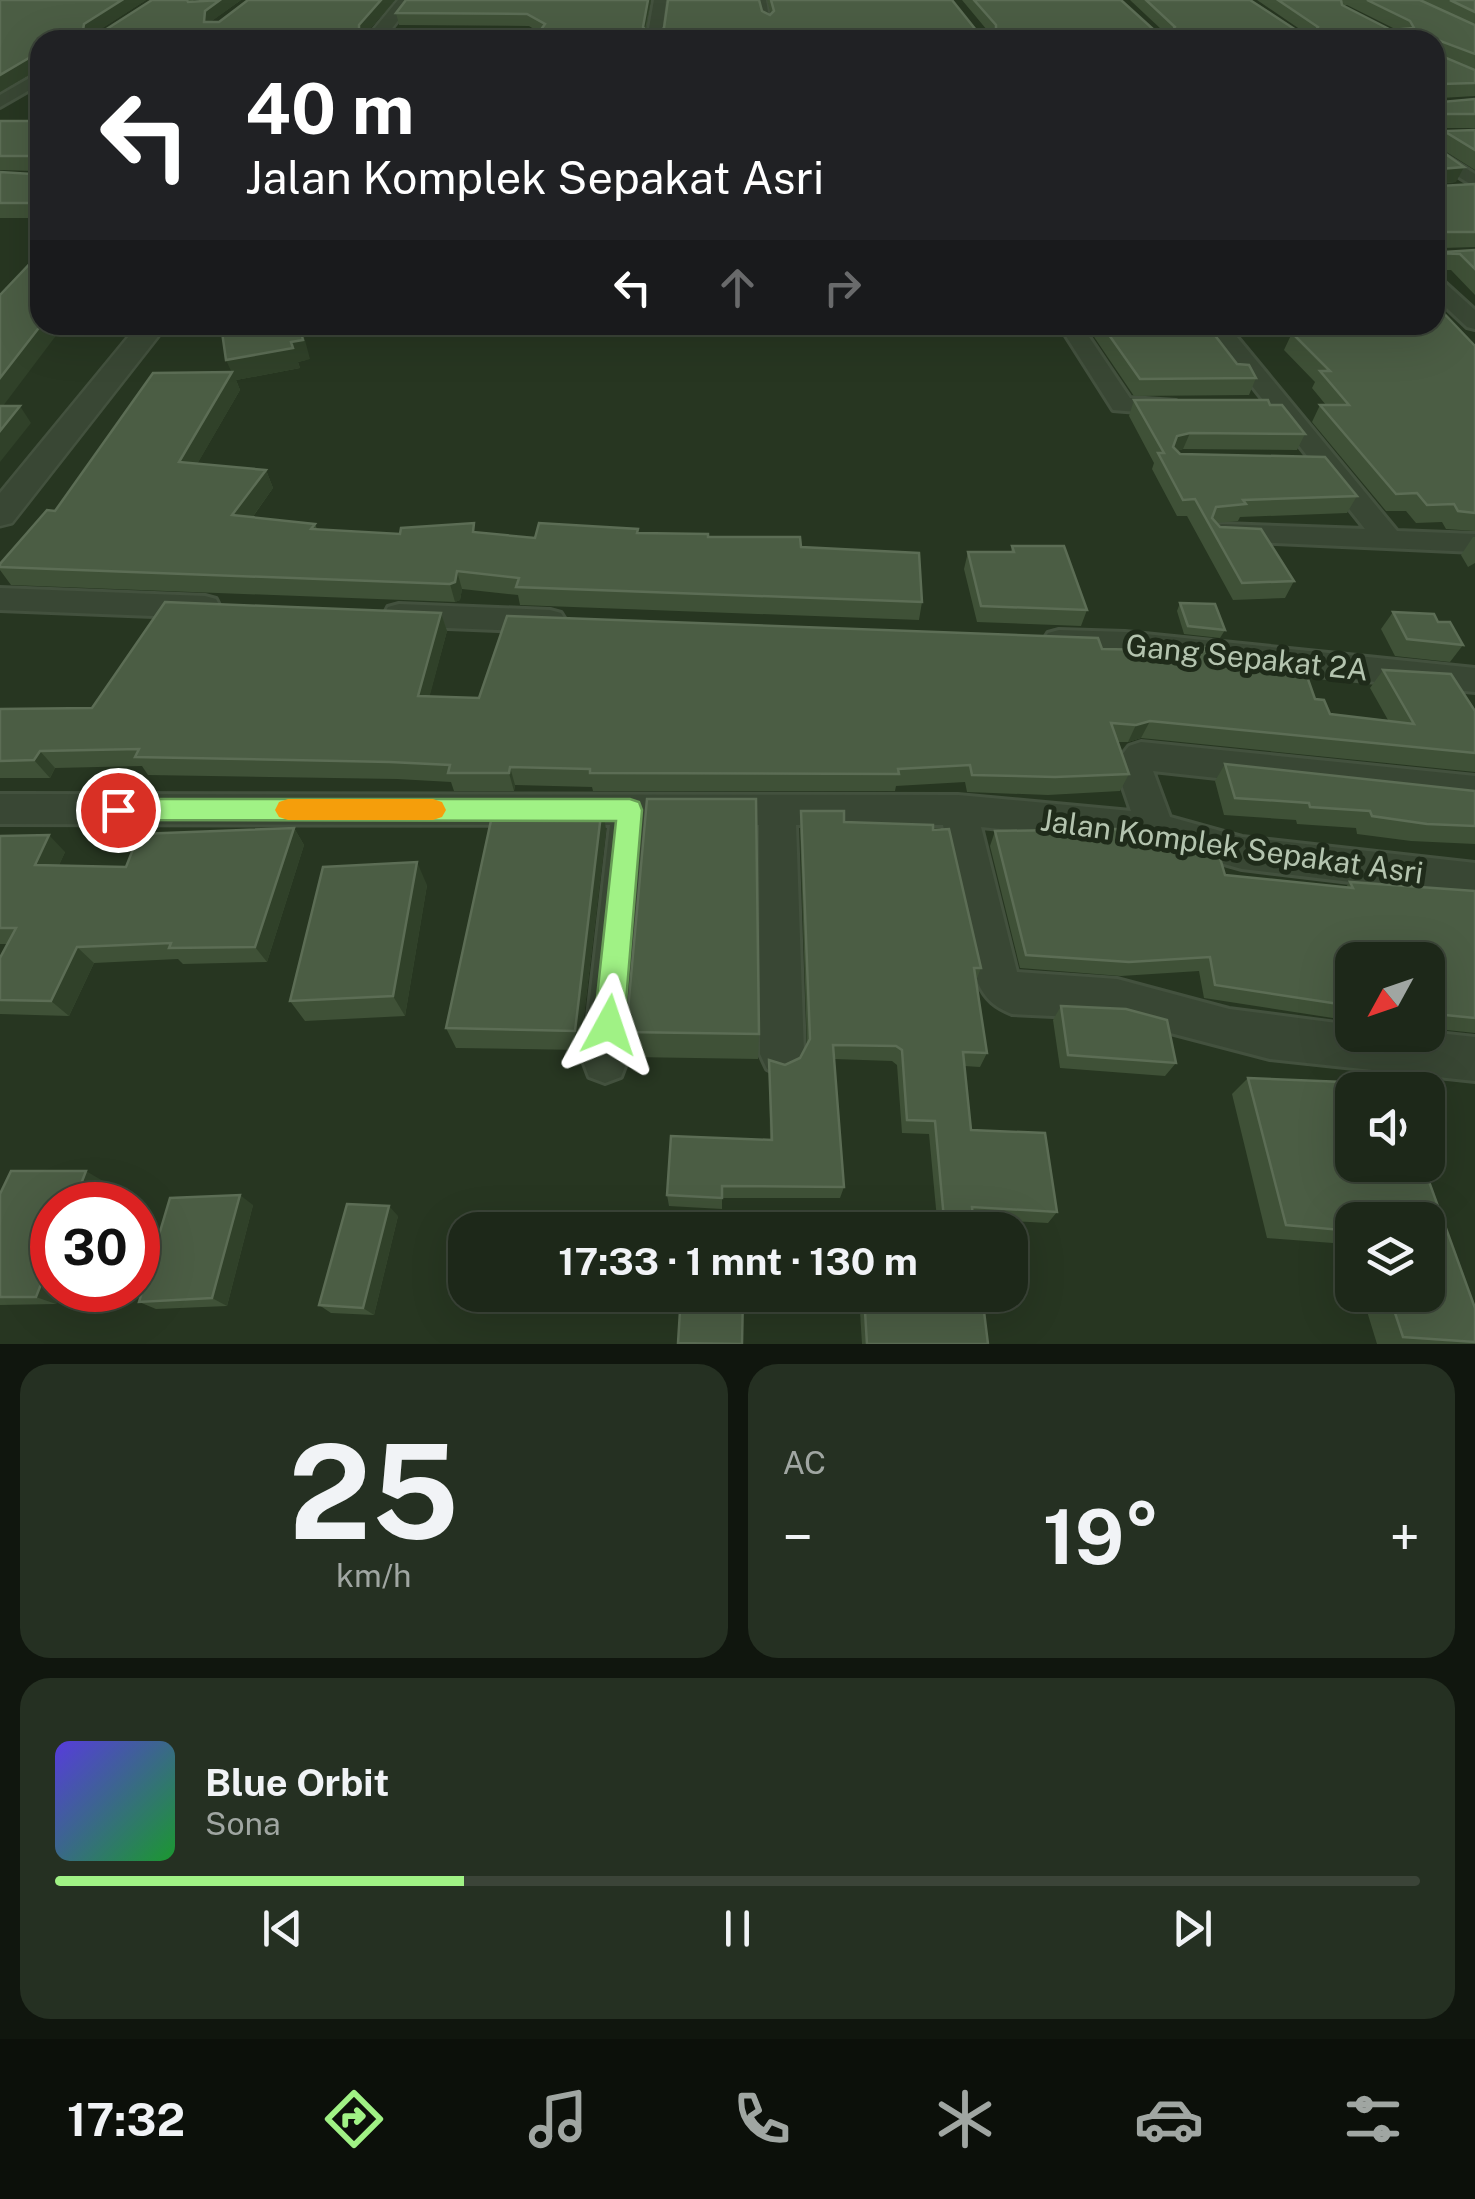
<!DOCTYPE html>
<html lang="id">
<meta charset="utf-8">
<style>
body{margin:0;font-family:"Public Sans",sans-serif;background:#253022;color:#f1f3f6;height:100vh;display:flex;flex-direction:column;font-size:38px;white-space:nowrap}
*{box-sizing:border-box;margin:0}
p{font-size:32px;color:#a0a6a2}
.icon{flex:none;width:55px;height:55px;fill:none;stroke:currentColor;stroke-width:2;stroke-linecap:round;stroke-linejoin:round}
.map{position:relative;height:1344px;overflow:hidden}
.drawer{display:flex;flex-direction:column;gap:20px;padding:20px;background:#10160e;flex:1}
.drawer>*{flex:none}
.banner{position:absolute;left:30px;top:30px;width:1415px;height:305px;border-radius:30px;box-shadow:0 10px 40px #0002,0 0 0 2px #3b4438;background:#202124;color:#fff;overflow:hidden}
.needle{width:65px;rotate:230deg}
.buttons{position:absolute;left:1335px;top:942px;display:grid;gap:20px}
.buttons a{display:grid;place-items:center;width:110px;height:110px;border-radius:20px;background:#1d2819;box-shadow:0 10px 40px #0002,0 0 0 2px #3b4438;font-size:50px}
.speed{position:absolute;left:30px;top:1182px;display:flex;gap:20px;font-size:50px;font-weight:700;text-align:center}
.speed>*{display:grid;place-content:center;width:130px;height:130px;border-radius:50%;background:#1d2819;box-shadow:0 10px 40px #0002,0 0 0 2px #3b4438;line-height:1}
.speed .limit{border:15px solid #d22;background:#fff;color:#111}
.pin{position:absolute;display:grid;place-items:center;width:85px;height:85px;color:#fff;margin:-42px;border:5px solid #fff;border-radius:50%;box-shadow:0 2px 10px #0007}
.me{position:absolute;width:110px;margin:-55px;rotate:5deg;stroke-linejoin:round;filter:drop-shadow(0 0 8px #0008)}
.turn{display:flex;align-items:center;gap:35px;height:210px;padding:0 50px;font-size:45px}
.turn .icon{width:130px;height:130px;stroke-width:2.5}
.turn b{display:block;font-size:70px;line-height:85px}
.lanes{display:flex;align-items:center;height:95px;padding:0 50px;background:#0003;justify-content:center;gap:50px;direction:ltr}
.lanes .off{opacity:.35}
.big{font-size:75px;font-weight:700;line-height:1.1}
.drawer .card{flex:1;display:flex;flex-direction:column;justify-content:center;gap:15px;min-width:0;padding:0 35px;border-radius:30px;background:#253022}
.drawer .dial{align-items:center;gap:0}
.dial b{font-size:130px;line-height:1}
.song{display:flex;align-items:center;gap:30px}
.cover{width:120px;height:120px;border-radius:15px;background:linear-gradient(135deg,hsl(250 70% 55%),hsl(130 70% 35%))}
.played{height:10px;border-radius:5px;background:linear-gradient(90deg,#a0f285 30%,#3b4438 30%)}
.keys{display:flex;justify-content:space-around;direction:ltr}
.heat{display:flex;justify-content:space-between;align-items:center;font-size:55px;direction:ltr}
.drawer .tiles{flex:1;display:grid;gap:20px;grid-template-columns:1fr 1fr}
.card:last-child{grid-column:span 2}
.trip{position:absolute;left:448px;top:1212px;width:580px;height:100px;border-radius:30px;background:#1d2819;box-shadow:0 10px 40px #0002,0 0 0 2px #3b4438;font-weight:700;line-height:100px;text-align:center}
.tab-bar{display:flex;height:160px;justify-content:space-around;align-items:center;background:#0c100a;color:#a0a6a2}
.tab-bar .icon{width:70px;height:70px}
.tab-bar .on{color:#a0f285}
.tab-bar b{font-size:45px;color:#f1f3f6}
.map>svg:first-child{display:block}
</style>
<div class="map">
<svg width="1475" height="1344" viewBox="0 0 1475 1344">
<rect width="100%" height="100%" fill="#273621"/>
<g fill="none" stroke-linecap="round" stroke-linejoin="round">
<defs>
<polygon id="service" points="760,0 766,0 770,24 765,23"/>
<g id="minor">
<polygon points="654,0 666,0 661,40 647,40"/>
<polygon points="40,72 40,84 0,107 0,95"/>
<polygon points="1435,149 1475,174 1475,187 1435,162"/>
<polygon points="1435,280 1443,281 1475,310 1475,329 1467,327 1435,297"/>
<polygon points="1059,325 1081,325 1130,398 1176,401 1188,408 1176,415 1113,410"/>
<polygon points="1204,325 1227,325 1397,531 1475,534 1475,552 1212,540 1208,533 1212,526 1222,524 1365,529"/>
<polygon points="0,588 205,596 216,599 220,607 216,615 205,618 0,610"/>
<polygon points="399,604 550,610 561,613 566,621 561,629 550,632 399,626 388,623 384,615 388,607"/>
<polygon points="1059,630 1125,632 1475,668 1475,692 1048,649 1043,641 1048,633"/>
<path d="M1141,742L1475,776V806L1153,771L1170,817L1242,837L1475,863V897L1242,869L1156,845L981,827L1017,972L1117,979L1229,1009L1352,1025V1035L1428,1032L1475,1037V1081L1270,1059L1117,1019L1012,1014C995,1007 986,1000 978,983L943,825H796L804,1054L797,1069L782,1076L767,1069L760,1054L759,825H647L627,1061L621,1077L605,1083L589,1077L583,1061L610,825L0,824V794L958,795L1131,811L1115,764L1129,746Z"/>
</g>
<g id="tertiary">
<polygon points="398,0 414,0 383,40 365,40"/>
<polygon points="138,325 167,325 12,523 0,526 0,493"/>
</g>
</defs>
<use href="#service" stroke="#43513e" stroke-width="5"/>
<use href="#minor" stroke="#43513e" stroke-width="6"/>
<use href="#tertiary" stroke="#43513e" stroke-width="5"/>
<use href="#service" fill="#394734" fill-rule="evenodd"/>
<use href="#minor" fill="#394734" fill-rule="evenodd"/>
<use href="#tertiary" fill="#394734" fill-rule="evenodd"/>
</g>
<g fill="#3f5137" fill-rule="evenodd">
<path d="M0,0H146L99,30H105L152,0H194L192,2L241,0L210,22H219L248,0H395L369,30L537,31L529,26L399,25L396,13L651,0L646,31H660L762,11L770,15L771,14L767,0H952L976,30H987L962,0H1121L1154,30H1162L1130,0H1250L1296,30H1301L1257,0H1475V96L1441,98L1442,102L1475,99V128H1439V140L1444,131L1475,130V170L1440,148L1456,182L1440,184V186L1475,184V247L1443,248L1444,252L1475,250V295L1451,270H1435V40H40V68L0,92ZM1347,5L1397,30H1391L1344,6Z"/>
<polygon points="0,121 40,121 40,218 0,218 0,172 32,174 33,171 0,170"/>
<polygon points="1086,325 1207,325 1237,364 1256,378 1249,395 1134,396"/>
<polygon points="1358,325 1435,325 1475,346 1475,531 1446,529 1442,522 1416,523 1406,511 1386,511 1312,422 1320,405 1326,405 1312,388 1315,382 1284,350 1292,333 1361,328"/>
<polygon points="310,359 298,362 300,368 236,380 240,390 197,464 266,470 273,488 252,518 315,524 317,529 400,534 476,532 535,538 638,529 638,533 708,537 801,547 922,602 919,620 520,605 518,595 462,589 460,600 455,602 11,585 0,570 0,564 55,511 231,372"/>
<polygon points="1134,400 1270,405 1305,434 1297,450 1183,449 1177,451 1180,454 1357,496 1347,513 1240,517 1238,521 1216,523 1294,581 1285,598 1233,600 1187,516 1177,516 1152,469 1154,463 1129,416"/>
<polygon points="1473,537 1475,537 1475,563 1468,567 1461,555"/>
<polygon points="1012,546 1087,610 1081,626 977,622 964,569 968,552 1011,552"/>
<polygon points="1180,603 1225,630 1220,638 1184,634 1177,611"/>
<polygon points="1393,612 1438,622 1463,645 1450,662 1395,656 1381,629"/>
<polygon points="441,613 447,631 429,697 479,698 1102,649 1202,651 1204,647 1244,659 1315,699 1330,714 1388,720 1370,688 1383,670 1475,711 1475,772 1141,738 1128,742 1118,742 1129,774 1120,791 1048,795 967,792 965,782 896,786 895,791 593,791 592,787 515,785 514,791 454,791 451,782 397,779 148,775 142,766 55,768 50,778 0,778 0,709 92,708"/>
<polygon points="1225,764 1475,791 1475,844 1411,841 1357,834 1356,828 1297,824 1296,820 1224,815 1215,781"/>
<polygon points="801,811 844,822 933,830 981,968 976,981 987,1053 980,1067 964,1066 971,1130 1057,1212 1048,1223 973,1219 974,1230 938,1230 929,1134 902,1133 897,1065 892,1061 834,1059 844,1187 840,1198 722,1198 722,1209 669,1206 667,1195 770,1140 769,1060 785,1065 800,1058 807,1044 800,829"/>
<polygon points="294,828 304,845 267,962 183,964 178,959 94,963 69,1016 0,1014 0,958 8,944 0,944 0,836 65,852 59,865 126,867"/>
<polygon points="606,829 580,1050 456,1048 446,1028"/>
<polygon points="995,831 1225,875 1346,887 1350,882 1475,891 1475,1033 1428,1028 1428,960 1352,960 1352,1021 1204,998 1199,971 1121,976 1020,968 990,846"/>
<polygon points="427,885 405,1016 305,1021 290,1001"/>
<polygon points="1061,1006 1176,1063 1165,1076 1060,1068 1053,1020"/>
<polygon points="626,1032 759,1034 758,1059 631,1057"/>
<polygon points="1248,1078 1393,1084 1395,1090 1352,1090 1352,1165 1423,1165 1475,1308 1475,1344 1377,1344 1362,1295 1428,1295 1428,1220 1352,1220 1352,1265 1346,1244 1267,1238 1232,1094"/>
<polygon points="103,1181 56,1304 0,1305 0,1194"/>
<polygon points="253,1205 227,1306 156,1309 139,1302"/>
<polygon points="398,1216 374,1315 331,1313 319,1305"/>
<polygon points="538,1295 535,1314 495,1311 492,1307"/>
<polygon points="859,1295 982,1295 988,1344 862,1344"/>
</g>
<g fill="#304129">
<polygon points="122,0 146,0 89,37 83,30 84,24"/>
<polygon points="220,0 241,0 209,23 204,22 205,11"/>
<polygon points="381,0 395,0 362,38 362,40 359,25"/>
<polygon points="648,0 651,0 643,39 643,27"/>
<polygon points="34,55 40,68 0,92 0,75"/>
<polygon points="1464,167 1456,182 1435,184 1440,169"/>
<polygon points="41,325 64,325 0,410 0,378"/>
<polygon points="299,325 301,325 310,359 298,362 300,368 236,380 240,390 188,480 179,462 232,373 226,360 291,342"/>
<polygon points="20,406 31,423 0,462 0,431"/>
<polygon points="1190,433 1183,449 1171,453 1177,436"/>
<polygon points="266,470 273,488 241,533 232,515"/>
<polygon points="457,571 462,589 460,600 455,602 450,584"/>
<polygon points="441,613 447,631 425,714 418,696"/>
<polygon points="1150,721 1141,738 1128,742 1136,725"/>
<polygon points="40,751 55,768 50,778 34,760"/>
<polygon points="510,767 515,785 514,791 509,773"/>
<polygon points="602,806 606,829 580,1050 575,1031"/>
<polygon points="294,828 304,845 267,962 255,947"/>
<polygon points="49,835 65,852 52,881 35,865"/>
<polygon points="417,862 427,885 405,1016 393,996"/>
<polygon points="77,947 94,963 69,1016 51,1001"/>
<polygon points="86,1171 103,1181 94,1205 73,1205"/>
<polygon points="240,1195 253,1205 227,1306 212,1298"/>
<polygon points="389,1206 398,1216 374,1315 363,1308"/>
<polygon points="52,1256 52,1290 62,1290 56,1304 36,1297"/>
<polygon points="534,1295 538,1295 535,1314 532,1310"/>
</g>
<g fill="#4b5d44" stroke="#5c6d55" stroke-width="2.5">
<polygon points="0,0 122,0 84,24 83,30 105,30 152,0 187,0 188,2 220,0 205,11 204,22 219,22 248,0 381,0 359,25 359,30 540,31 545,24 527,14 396,13 406,0 648,0 643,27 646,31 660,31 664,28 668,0 759,0 762,11 770,15 774,11 771,0 952,0 976,30 996,30 996,25 974,0 1121,0 1154,30 1172,31 1175,27 1146,0 1250,0 1296,30 1315,31 1318,27 1278,0 1341,0 1342,5 1391,30 1414,28 1410,21 1367,0 1420,0 1475,25 1475,54 1438,40 1439,55 1475,70 1475,83 1441,84 1438,88 1442,102 1475,99 1475,114 1442,114 1438,118 1440,150 1464,167 1440,169 1440,186 1475,184 1475,232 1443,232 1440,236 1444,252 1475,250 1475,269 1460,254 1435,253 1435,40 40,40 40,55 34,55 0,75"/>
<polygon points="1450,0 1475,0 1475,12"/>
<polygon points="0,121 40,121 40,203 0,203 0,172 32,174 36,160 33,156 0,156"/>
<polygon points="1475,130 1475,150 1444,131"/>
<polygon points="40,253 40,325 41,325 0,378 0,295"/>
<polygon points="1435,304 1475,346 1475,513 1458,511 1454,504 1427,505 1417,493 1396,494 1320,405 1349,405 1320,371 1330,371 1292,333 1381,325 1435,325"/>
<polygon points="221,325 299,325 303,340 291,342 293,348 226,360"/>
<polygon points="1102,325 1207,325 1237,364 1249,365 1256,378 1140,379"/>
<polygon points="232,372 179,462 266,470 232,515 315,524 311,529 400,534 401,528 474,523 473,532 535,538 539,523 638,529 637,533 708,534 708,537 800,537 801,547 919,553 922,602 516,587 519,578 457,571 455,582 450,584 0,567 0,564 47,510 55,511 153,373"/>
<polygon points="1134,400 1268,400 1270,405 1282,405 1305,434 1190,433 1177,436 1173,447 1180,454 1325,457 1357,496 1243,500 1246,504 1216,507 1212,518 1220,527 1261,529 1294,581 1242,583 1195,499 1183,500 1158,453 1164,453"/>
<polygon points="0,406 20,406 0,431"/>
<polygon points="1012,546 1064,546 1087,610 981,606 968,552 1014,552"/>
<polygon points="165,602 441,613 418,696 479,698 507,616 1098,638 1102,649 1205,651 1204,647 1241,651 1244,659 1303,665 1315,699 1324,700 1330,714 1414,724 1383,670 1451,674 1475,711 1475,753 1150,721 1136,725 1111,723 1129,774 1055,777 972,775 970,765 898,769 899,774 590,773 590,769 510,767 509,773 448,773 450,765 390,762 135,757 139,749 40,751 34,760 0,761 0,709 92,708"/>
<polygon points="1180,603 1215,604 1225,630 1188,626"/>
<polygon points="1393,612 1434,614 1438,622 1450,622 1463,645 1407,639"/>
<polygon points="1225,764 1475,791 1475,826 1427,824 1372,816 1370,811 1310,807 1309,803 1235,798"/>
<polygon points="647,799 756,799 759,1034 626,1032"/>
<polygon points="583,806 602,806 575,1031 446,1028 492,816 580,818"/>
<polygon points="801,811 844,811 844,822 933,825 933,830 949,829 981,968 974,968 987,1053 963,1052 971,1130 1045,1133 1057,1212 972,1207 974,1230 945,1230 935,1121 907,1120 902,1050 896,1046 833,1045 844,1187 722,1186 722,1198 667,1195 671,1136 772,1140 769,1060 785,1065 800,1058 810,1039"/>
<polygon points="294,828 255,947 169,948 171,943 77,947 51,1001 0,1000 0,958 16,928 0,928 0,836 49,835 35,865 126,867 139,834"/>
<polygon points="1116,829 1164,833 1217,848 1225,875 1353,888 1350,882 1475,891 1475,1018 1445,1015 1428,1015 1428,960 1352,960 1352,1006 1215,985 1210,957 1129,962 1026,955 995,831"/>
<polygon points="417,862 393,996 290,1001 323,867"/>
<polygon points="1061,1006 1126,1009 1167,1020 1176,1063 1068,1055"/>
<polygon points="1248,1078 1393,1084 1395,1090 1352,1090 1352,1165 1423,1165 1475,1308 1475,1342 1403,1337 1389,1295 1428,1295 1428,1220 1352,1220 1352,1231 1286,1225"/>
<polygon points="11,1171 86,1171 73,1205 52,1205 52,1256 36,1297 0,1297 0,1194"/>
<polygon points="240,1195 212,1298 139,1302 170,1198"/>
<polygon points="347,1204 389,1206 363,1308 319,1305"/>
<polygon points="494,1295 534,1295 532,1310 492,1307"/>
<polygon points="681,1295 743,1295 742,1344 678,1343"/>
<polygon points="864,1295 982,1295 988,1344 867,1344"/>
</g>
<polygon fill="#a0f285" stroke="#689d56" stroke-width="2.5" points="118,799 630,799 639,802 642,810 624,1025 620,1035 609,1039 598,1035 594,1025 616,821 118,820 109,817 105,810 109,802"/>
<polygon fill="#f59e0b" points="288,799 433,799 442,802 446,810 442,817 433,820 288,820 279,817 275,810 279,802"/>
<g text-anchor="middle" dominant-baseline="central" stroke-width="10" stroke-linejoin="round" paint-order="stroke">
<g font-size="30" fill="#b4c4af" stroke="#1f2b1a">
<text transform="translate(1247 657) rotate(6)">Gang Sepakat 2A</text>
<text transform="translate(1232 846) rotate(8)">Jalan Komplek Sepakat Asri</text>
</g>
</g>
</svg>
<div class="buttons">
<a><svg class="needle" viewBox="-14 -14 28 28"><path d="M0-13l5 13h-10z" fill="#e53935"/><path d="M0 13l5-13h-10z" fill="#a0a6a2"/></svg></a>
<a><svg class="icon" aria-label="sound" viewBox="0 0 24 24"><path d="M4 9h4l5-4v14l-5-4H4zM17 9q2 3 0 6"/></svg></a>
<a><svg class="icon" aria-label="layers" viewBox="0 0 24 24"><path d="M12 4l9 5-9 5-9-5zM3 14l9 5 9-5"/></svg></a>
</div>
<div class="speed"><div class="limit">30</div></div>
<div class="pin" style="left:118px;top:810px;background:#d93025"><svg class="icon" aria-label="arrive" viewBox="0 0 24 24"><path d="M6 21V4h12l-3 4 3 4H6"/></svg></div>
<svg class="me" style="left:609px;top:1025px" viewBox="-20 -20 40 40"><path d="M0-17L14 15 0 8-14 15z" fill="#a0f285" stroke="#fff" stroke-width="4"/></svg>
<div class="trip">17:33 · 1 mnt · 130 m</div>
<div class="banner">
<div class="turn"><svg class="icon" aria-label="left" viewBox="0 0 24 24"><path d="M17 20v-9H6M10 6l-5 5 5 5"/></svg><div><b>40 m</b>Jalan Komplek Sepakat Asri</div></div>
<div class="lanes"><svg class="icon" aria-label="left" viewBox="0 0 24 24"><path d="M17 20v-9H6M10 6l-5 5 5 5"/></svg><svg class="icon off" aria-label="ahead" viewBox="0 0 24 24"><path d="M12 20V5M6 11l6-6 6 6"/></svg><svg class="icon off" aria-label="right" viewBox="0 0 24 24"><path d="M7 20v-9h11M14 6l5 5-5 5"/></svg></div>
</div>
</div>
<section class="drawer">
<div class="tiles">
<div class="card dial"><b>25</b><p>km/h</p></div>
<div class="card"><p>AC</p>
<div class="heat"><a>−</a><b class="big">19°</b><a>+</a></div>
</div>
<div class="card">
<div class="song"><i class="cover"></i><div><b>Blue Orbit</b><p>Sona</p></div></div>
<div class="played"></div>
<div class="keys"><svg class="icon" aria-label="previous" viewBox="0 0 24 24"><path d="M18 5L8 12l10 7zM5 5v14"/></svg><svg class="icon" aria-label="pause" viewBox="0 0 24 24"><path d="M8 5v14M16 5v14"/></svg><svg class="icon" aria-label="next" viewBox="0 0 24 24"><path d="M6 5l10 7-10 7zM19 5v14"/></svg></div>
</div>
</div>
</section>
<nav class="tab-bar">
<b>17:32</b>
<svg class="icon on" aria-label="directions" viewBox="0 0 24 24"><path d="M12 3l9 9-9 9-9-9zM9 14v-3h6M13 9l2 2-2 2"/></svg>
<svg class="icon" aria-label="music" viewBox="0 0 24 24"><path d="M9 18V5l10-2v13"/><circle cx="6" cy="18" r="3"/><circle cx="16" cy="16" r="3"/></svg>
<svg class="icon" aria-label="phone" viewBox="0 0 24 24"><path d="M5 4h4l2 5-3 2q2 4 5 5l2-3 5 2v4C11 20 4 13 5 4z"/></svg>
<svg class="icon" aria-label="climate" viewBox="0 0 24 24"><path d="M12 3v18M4 7l16 10M4 17L20 7"/></svg>
<svg class="icon" aria-label="car" viewBox="0 0 24 24"><path d="M5 17H2v-5l4-1 3-4h7l3 4 3 1v5h-3M9 17h6M6 11h13"/><circle cx="7" cy="17" r="2"/><circle cx="17" cy="17" r="2"/></svg>
<svg class="icon" aria-label="filters" viewBox="0 0 24 24"><path d="M4 7h16M4 17h16"/><circle cx="9" cy="7" r="2"/><circle cx="15" cy="17" r="2"/></svg>
</nav>
